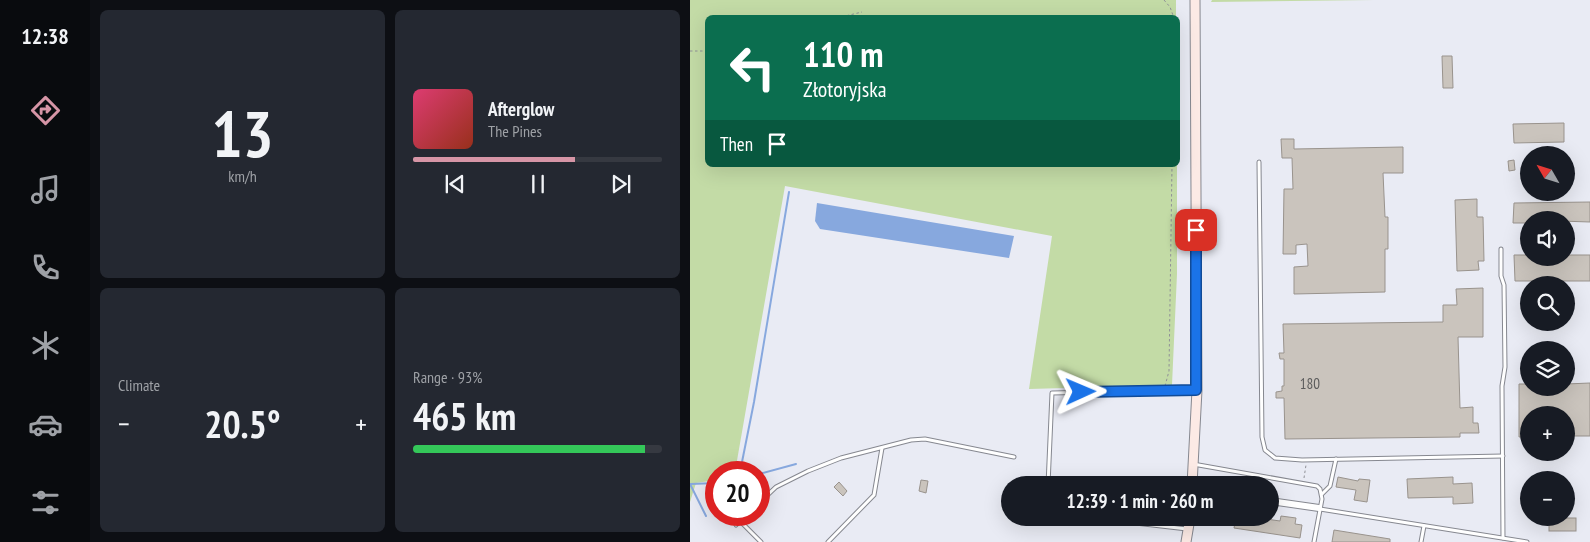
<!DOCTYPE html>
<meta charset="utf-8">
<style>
body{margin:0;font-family:"PT Sans Narrow",sans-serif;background:#242831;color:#f1f3f6;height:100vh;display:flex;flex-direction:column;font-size:19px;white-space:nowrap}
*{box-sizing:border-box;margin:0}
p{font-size:16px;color:#9ea1a6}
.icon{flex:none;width:28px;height:28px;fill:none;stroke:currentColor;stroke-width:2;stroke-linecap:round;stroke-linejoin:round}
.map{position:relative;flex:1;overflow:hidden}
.sheet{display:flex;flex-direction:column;gap:10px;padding:10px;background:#0d0f14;width:600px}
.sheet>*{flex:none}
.banner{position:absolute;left:15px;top:15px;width:475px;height:152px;border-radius:8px;box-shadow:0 5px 20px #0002;background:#0b6e4f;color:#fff;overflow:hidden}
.needle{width:32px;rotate:309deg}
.controls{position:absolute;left:830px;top:146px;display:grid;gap:10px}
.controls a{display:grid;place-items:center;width:55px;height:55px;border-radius:50%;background:#171b24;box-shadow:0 5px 20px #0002;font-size:25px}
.speed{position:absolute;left:15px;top:461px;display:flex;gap:10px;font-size:25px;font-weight:700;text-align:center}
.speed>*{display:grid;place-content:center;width:65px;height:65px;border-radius:50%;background:#171b24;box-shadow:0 5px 20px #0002;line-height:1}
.speed .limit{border:8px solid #d22;background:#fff;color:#111}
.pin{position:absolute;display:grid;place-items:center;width:42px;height:42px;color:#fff;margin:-21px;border-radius:10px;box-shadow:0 2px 8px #0006}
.me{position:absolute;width:55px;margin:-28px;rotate:89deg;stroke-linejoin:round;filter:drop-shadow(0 0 4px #0008)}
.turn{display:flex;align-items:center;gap:18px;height:105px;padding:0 15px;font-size:22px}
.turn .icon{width:65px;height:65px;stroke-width:2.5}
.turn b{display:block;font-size:35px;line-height:42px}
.then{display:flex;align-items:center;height:48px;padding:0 15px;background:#0003;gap:10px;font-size:19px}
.big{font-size:38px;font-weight:700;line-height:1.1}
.sheet .widget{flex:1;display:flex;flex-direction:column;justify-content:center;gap:8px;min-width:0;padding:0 18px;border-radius:8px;background:#242831}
.sheet .dial{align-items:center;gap:0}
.dial b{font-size:65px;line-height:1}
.song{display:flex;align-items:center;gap:15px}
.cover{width:60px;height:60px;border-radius:8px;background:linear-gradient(135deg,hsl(340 70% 55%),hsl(10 70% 35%))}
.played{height:5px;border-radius:2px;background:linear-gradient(90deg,#d695a6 65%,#363941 65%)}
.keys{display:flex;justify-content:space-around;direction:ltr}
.heat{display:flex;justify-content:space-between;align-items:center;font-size:28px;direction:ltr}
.charge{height:8px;border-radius:4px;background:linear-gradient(90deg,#34c759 93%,#363941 0)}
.sheet .tiles{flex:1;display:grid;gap:10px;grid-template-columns:repeat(2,1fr)}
.trip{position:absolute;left:311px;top:476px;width:278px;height:50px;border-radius:25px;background:#171b24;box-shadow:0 5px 20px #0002;font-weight:700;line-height:50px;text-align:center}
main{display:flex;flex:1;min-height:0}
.menu{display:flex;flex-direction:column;width:90px;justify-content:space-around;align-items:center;background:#090b0e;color:#9ea1a6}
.menu .icon{width:35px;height:35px}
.menu .on{color:#d695a6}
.menu b{font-size:22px;color:#f1f3f6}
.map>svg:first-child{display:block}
</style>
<main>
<nav class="menu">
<b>12:38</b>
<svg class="icon on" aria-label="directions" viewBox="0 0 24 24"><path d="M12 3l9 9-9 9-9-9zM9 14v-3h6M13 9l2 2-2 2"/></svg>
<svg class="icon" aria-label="music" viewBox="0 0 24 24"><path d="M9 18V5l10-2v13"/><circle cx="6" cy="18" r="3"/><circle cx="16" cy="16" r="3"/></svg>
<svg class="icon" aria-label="phone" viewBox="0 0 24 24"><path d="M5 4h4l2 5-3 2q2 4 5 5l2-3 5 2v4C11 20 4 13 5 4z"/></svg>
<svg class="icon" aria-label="climate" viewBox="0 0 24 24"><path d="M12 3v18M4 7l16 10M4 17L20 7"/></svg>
<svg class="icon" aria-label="car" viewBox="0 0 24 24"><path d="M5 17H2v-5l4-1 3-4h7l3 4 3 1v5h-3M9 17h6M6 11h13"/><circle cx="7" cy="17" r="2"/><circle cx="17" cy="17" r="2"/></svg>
<svg class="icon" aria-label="filters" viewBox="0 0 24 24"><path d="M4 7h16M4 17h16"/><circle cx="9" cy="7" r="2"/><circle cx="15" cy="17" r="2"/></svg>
</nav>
<section class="sheet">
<div class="tiles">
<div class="widget dial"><b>13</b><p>km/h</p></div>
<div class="widget">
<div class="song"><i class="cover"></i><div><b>Afterglow</b><p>The Pines</p></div></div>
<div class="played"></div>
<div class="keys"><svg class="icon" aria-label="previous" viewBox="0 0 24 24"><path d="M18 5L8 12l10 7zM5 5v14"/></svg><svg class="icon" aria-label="pause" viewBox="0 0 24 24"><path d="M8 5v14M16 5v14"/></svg><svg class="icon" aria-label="next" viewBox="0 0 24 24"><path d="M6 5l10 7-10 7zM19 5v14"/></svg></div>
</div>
<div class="widget"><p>Climate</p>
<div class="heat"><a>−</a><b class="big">20.5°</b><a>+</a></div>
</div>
<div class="widget"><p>Range · 93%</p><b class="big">465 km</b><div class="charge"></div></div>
</div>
</section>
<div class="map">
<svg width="900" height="542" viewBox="0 0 900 542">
<rect width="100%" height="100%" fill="#e9ebf4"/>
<g fill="#c3dba6">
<polygon points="0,0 486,0 486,18 18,18 18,165 487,165 487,274 482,385 339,389 362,236 95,186 45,472 26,472 26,480 6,483 0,502"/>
<polygon points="522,0 684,0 521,2"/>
</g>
<polygon fill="#87a8de" points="127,203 324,236 319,258 130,229 125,221"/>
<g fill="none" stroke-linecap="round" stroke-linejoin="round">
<g stroke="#87a8de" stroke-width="2">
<polyline points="50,472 64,402 99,192"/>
<polyline points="69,474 106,464"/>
<polyline points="0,484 16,516"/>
<polyline points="1,484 26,483"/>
</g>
</g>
<g fill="#cac4bd" stroke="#99938d">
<polygon points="752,56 762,56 763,88 753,88"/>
<polygon points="874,123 874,142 824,143 823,124"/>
<polygon points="591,139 604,139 604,149 713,147 713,173 693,173 695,217 698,217 698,249 695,249 695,292 604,294 604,267 618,266 617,244 606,245 606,254 593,254 594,189 603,189 602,158 592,158"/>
<polygon points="824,160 825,170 819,171 818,161"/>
<polygon points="787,199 787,217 793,217 794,261 788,261 789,270 767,271 765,200"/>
<polygon points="900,202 900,222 839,220 839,223 823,223 824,203"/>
<polygon points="824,255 839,255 839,258 876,258 876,255 900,255 900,281 825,281"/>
<polygon points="793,288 793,337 768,337 770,408 783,407 783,423 788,423 789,433 770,433 770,437 595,439 594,398 586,398 586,392 592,391 592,386 594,386 594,359 590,359 589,353 594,353 593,324 753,322 753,305 767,305 766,289"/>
<polygon points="900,383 900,436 876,436 876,415 839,415 839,437 829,437 829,384 839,384 839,388 876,388 876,384"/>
<polygon points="648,477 668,481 669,479 680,480 677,502 664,500 666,490 646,487"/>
<polygon points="763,477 763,484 782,483 783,503 763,504 763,497 718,498 717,479"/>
<polygon points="231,480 238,481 236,493 229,491"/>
<polygon points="149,482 157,491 153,496 144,487"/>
<polygon points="591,516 606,518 605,524 612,525 610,538 544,528 546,518 569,518 590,521"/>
<rect x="859" y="518" width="27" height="13"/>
<polygon points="644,530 700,539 700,542 642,542"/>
</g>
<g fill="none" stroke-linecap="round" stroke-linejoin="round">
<defs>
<g id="service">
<polyline points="569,162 572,437 575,450 585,458 612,460 813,456"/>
<polyline points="811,249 811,276 814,285 815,367 812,386 813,538"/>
<polyline points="503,464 627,486 630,489 632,499 624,542"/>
<polyline points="358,485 362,393 505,390"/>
<polyline points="318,493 320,493"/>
<polyline points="632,494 640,486 646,459"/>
<polyline points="69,503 86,487 118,471 151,458 221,440 235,439 324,457"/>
<polyline points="630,509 837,542"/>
<polyline points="402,518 497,529"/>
<polyline points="50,521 71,542"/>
<polyline points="46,525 56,515"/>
<polyline points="138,542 184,495 192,448"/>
<polyline points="731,542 734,526"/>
</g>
<polyline id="minor" points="580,501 629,508"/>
<g id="secondary">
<polyline points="502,485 507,390 505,0"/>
<polyline points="496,542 500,518"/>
</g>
</defs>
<use href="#service" stroke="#868890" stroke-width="5"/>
<use href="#minor" stroke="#868890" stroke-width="8"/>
<use href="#secondary" stroke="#868890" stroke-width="11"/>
<g stroke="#909197" stroke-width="1" stroke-dasharray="2.5 2.5" stroke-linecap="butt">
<polyline points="474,0 480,7 484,18"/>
<polyline points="147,18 172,12"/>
<polyline points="0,51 18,51"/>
<polyline points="475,386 479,371 482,165"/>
<polyline points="614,478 616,465"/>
<polyline points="452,483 479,485"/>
</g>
<use href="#service" stroke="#fff" stroke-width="3"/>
<use href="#minor" stroke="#fff" stroke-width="6"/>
<use href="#secondary" stroke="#fceae5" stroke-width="9"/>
</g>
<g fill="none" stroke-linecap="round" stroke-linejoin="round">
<defs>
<polyline id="route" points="391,392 506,390 506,230"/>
</defs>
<use href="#route" stroke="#114b97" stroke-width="12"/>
<use href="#route" stroke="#1a73e8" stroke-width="9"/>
</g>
<g text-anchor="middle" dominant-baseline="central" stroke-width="4.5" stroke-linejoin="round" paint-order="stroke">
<g font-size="15" fill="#5c5c5c">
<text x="620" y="383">180</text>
</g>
</g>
</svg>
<div class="controls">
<a><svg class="needle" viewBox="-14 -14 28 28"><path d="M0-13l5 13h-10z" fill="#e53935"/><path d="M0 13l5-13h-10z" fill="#9ea1a6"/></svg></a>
<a><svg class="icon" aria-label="sound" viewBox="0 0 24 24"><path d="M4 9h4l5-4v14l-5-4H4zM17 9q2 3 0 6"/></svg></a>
<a><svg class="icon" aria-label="search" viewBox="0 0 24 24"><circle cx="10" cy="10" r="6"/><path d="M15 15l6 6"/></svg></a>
<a><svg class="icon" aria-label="layers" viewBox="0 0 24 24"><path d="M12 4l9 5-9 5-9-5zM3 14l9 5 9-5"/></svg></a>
<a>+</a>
<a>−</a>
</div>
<div class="speed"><div class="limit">20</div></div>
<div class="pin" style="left:506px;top:230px;background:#d93025"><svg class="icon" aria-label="arrive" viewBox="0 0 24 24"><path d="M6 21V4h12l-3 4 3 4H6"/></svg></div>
<svg class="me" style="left:391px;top:392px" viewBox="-20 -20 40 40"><path d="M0-17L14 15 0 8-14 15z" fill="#1a73e8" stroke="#fff" stroke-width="4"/></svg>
<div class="trip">12:39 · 1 min · 260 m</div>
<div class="banner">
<div class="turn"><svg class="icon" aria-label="left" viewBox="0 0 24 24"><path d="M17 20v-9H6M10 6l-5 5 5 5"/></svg><div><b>110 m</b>Złotoryjska</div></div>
<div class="then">Then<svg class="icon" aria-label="arrive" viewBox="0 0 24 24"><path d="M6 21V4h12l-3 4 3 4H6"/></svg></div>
</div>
</div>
</main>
